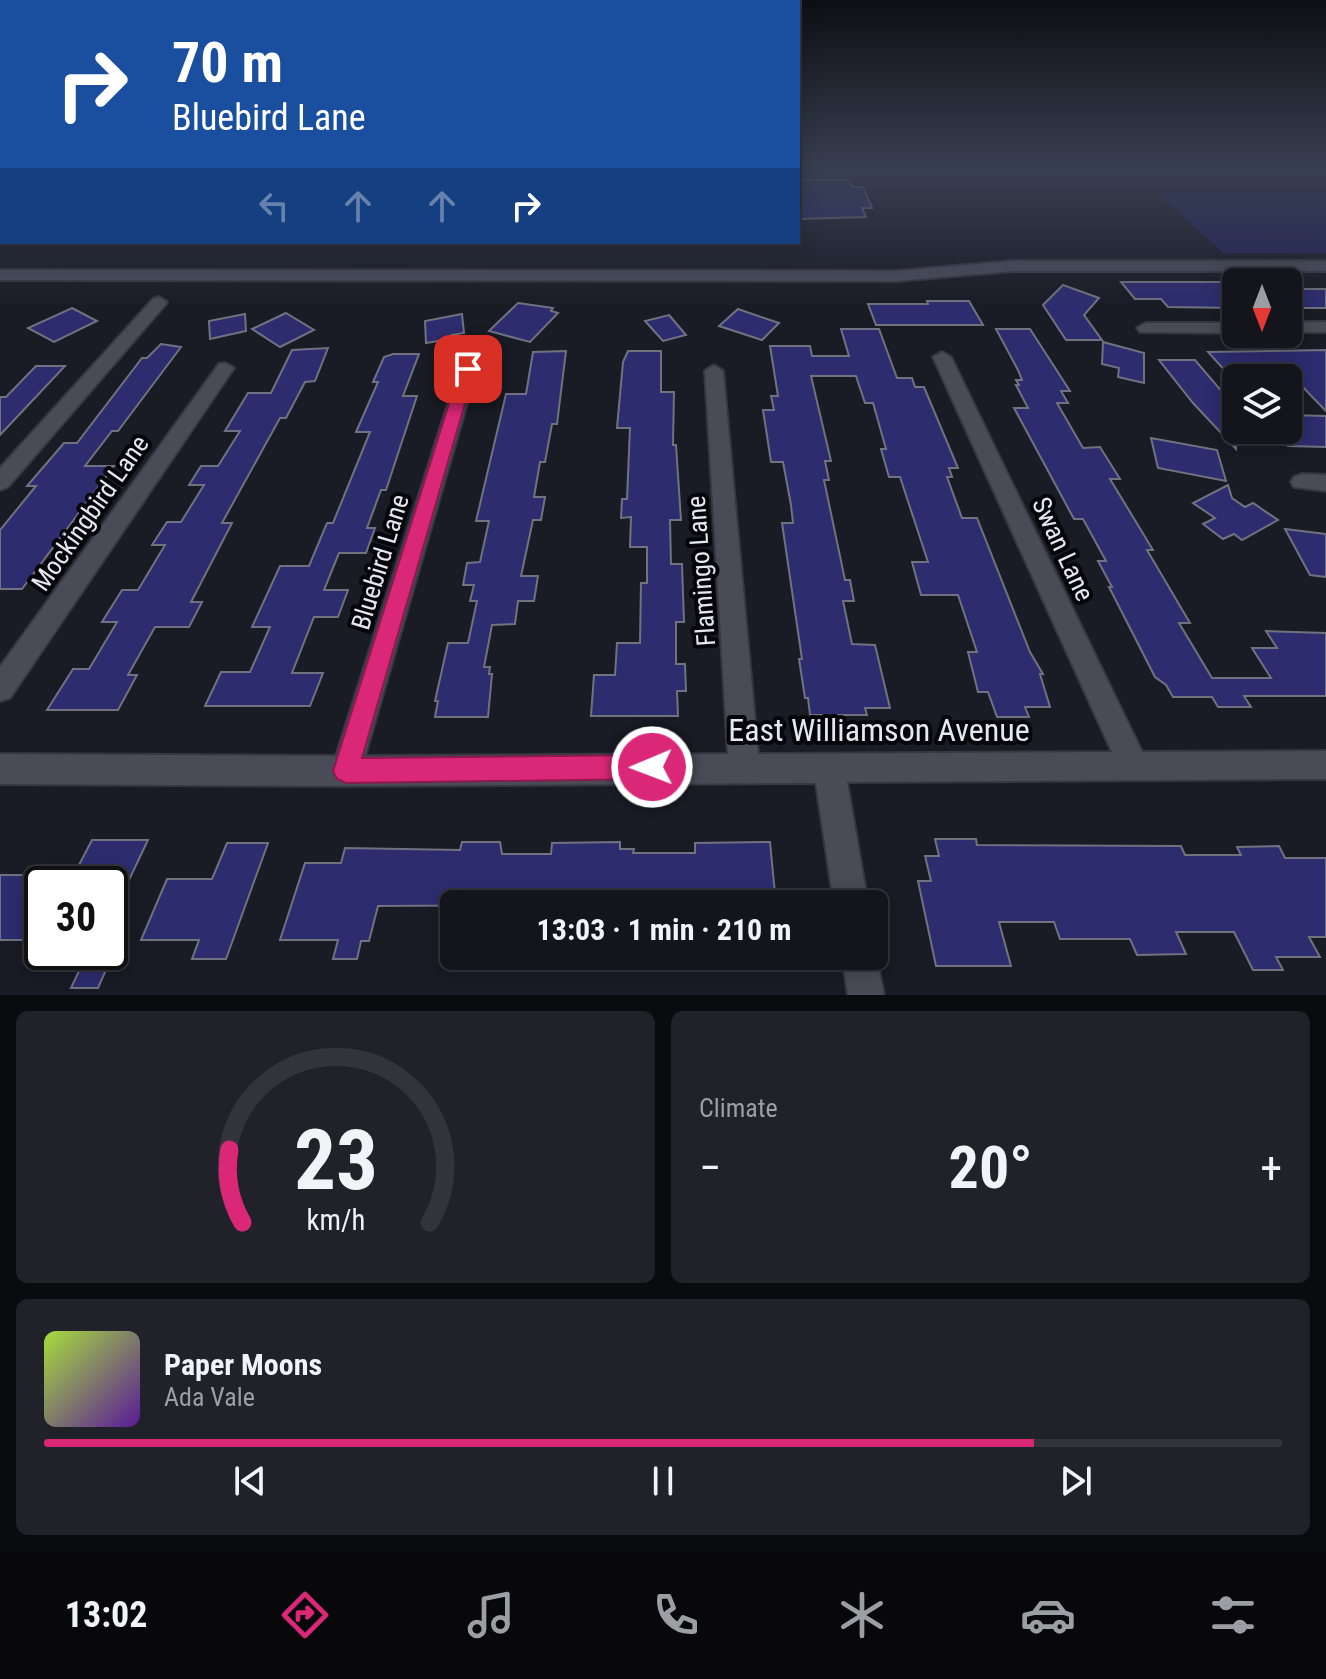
<!DOCTYPE html>
<meta charset="utf-8">
<style>
body{margin:0;font-family:"Roboto Condensed",sans-serif;background:#202129;color:#f1f3f6;height:100vh;display:flex;flex-direction:column;font-size:30px;white-space:nowrap}
*{box-sizing:border-box;margin:0}
p{font-size:26px;color:#9d9ea3}
.icon{flex:none;width:44px;height:44px;fill:none;stroke:currentColor;stroke-width:2;stroke-linecap:round;stroke-linejoin:round}
.map{position:relative;height:995px;overflow:hidden}
.details{display:flex;flex-direction:column;gap:16px;padding:16px;background:#0a0b0f;flex:1}
.details>*{flex:none}
.hud{position:absolute;left:0px;top:0px;width:800px;height:244px;box-shadow:0 4px 20px #0003,0 0 0 2px #32333b;background:#1a4fa0;color:#fff;overflow:hidden}
.needle{width:52px;rotate:180deg}
.tools{position:absolute;left:1222px;top:268px;display:grid;gap:16px}
.tools a{display:grid;place-items:center;width:80px;height:80px;border-radius:12px;background:#13141c;box-shadow:0 4px 20px #0003,0 0 0 2px #32333b;font-size:40px}
.speed{position:absolute;left:24px;top:866px;display:flex;gap:16px;font-size:40px;font-weight:700;text-align:center}
.speed>*{display:grid;place-content:center;width:104px;height:104px;border-radius:50%;background:#13141c;box-shadow:0 4px 20px #0003,0 0 0 2px #32333b;line-height:1}
.speed .limit{border:4px solid #111;border-radius:12px;background:#fff;color:#111}
.pin{position:absolute;display:grid;place-items:center;width:68px;height:68px;color:#fff;margin:-34px;border-radius:16px;box-shadow:0 4px 12px #0006}
.me{position:absolute;width:88px;margin:-44px;rotate:269deg;stroke-linejoin:round;filter:drop-shadow(0 0 6px #0008)}
.turn{display:flex;align-items:center;gap:28px;height:168px;padding:0 40px;font-size:36px}
.turn .icon{width:104px;height:104px;stroke-width:2.5}
.turn b{display:block;font-size:56px;line-height:68px}
.lanes{display:flex;align-items:center;height:76px;padding:0 40px;background:#0003;justify-content:center;gap:40px;direction:ltr}
.lanes .off{opacity:.35}
.big{font-size:60px;font-weight:700;line-height:1.1}
.details .card{flex:1;display:flex;flex-direction:column;justify-content:center;gap:12px;min-width:0;padding:0 28px;border-radius:12px;background:#202129}
.details .dial{align-items:center;gap:0}
.dial svg{height:208px;overflow:visible;fill:none;stroke:#32333b;stroke-width:7;stroke-linecap:round;text-anchor:middle}
.dial text{fill:#f1f3f6;stroke:none}
.song{display:flex;align-items:center;gap:24px}
.cover{width:96px;height:96px;border-radius:12px;background:linear-gradient(135deg,hsl(80 70% 55%),hsl(270 70% 35%))}
.played{height:8px;border-radius:4px;background:linear-gradient(90deg,#db2777 80%,#32333b 80%)}
.keys{display:flex;justify-content:space-around;direction:ltr}
.heat{display:flex;justify-content:space-between;align-items:center;font-size:44px;direction:ltr}
.details .tiles{flex:1;display:grid;gap:16px;grid-template-columns:1fr 1fr}
.card:last-child{grid-column:span 2}
.trip{position:absolute;left:440px;top:890px;width:448px;height:80px;border-radius:12px;background:#13141c;box-shadow:0 4px 20px #0003,0 0 0 2px #32333b;font-weight:700;line-height:80px;text-align:center}
.dock{display:flex;height:128px;justify-content:space-around;align-items:center;background:#08080b;color:#9d9ea3}
.dock .icon{width:56px;height:56px}
.dock .on{color:#db2777}
.dock b{font-size:36px;color:#f1f3f6}
.map>svg:first-child{display:block}
</style>
<div class="map">
<svg width="1326" height="995" viewBox="0 0 1326 995">
<rect width="100%" height="100%" fill="#191b25"/>
<polygon fill="#222258" points="1157,193 1326,193 1326,253 1223,253"/>
<g fill="#2d2c6f" stroke="#70727f" stroke-width="2">
<polygon points="798,180 850,180 853,187 863,187 872,208 862,208 866,217 798,219"/>
<polygon points="1121,282 1236,282 1236,308 1168,307 1161,299 1135,299"/>
<polygon points="1063,285 1099,298 1084,315 1102,340 1066,340 1043,305"/>
<rect x="1288" y="289" width="38" height="19"/>
<polygon points="927,301 969,301 983,325 876,325 868,304 928,304"/>
<polygon points="518,303 553,308 551,311 558,313 530,342 489,331"/>
<polygon points="72,308 97,321 54,342 28,328"/>
<polygon points="738,309 767,319 779,323 762,340 719,326"/>
<polygon points="286,313 314,330 280,347 252,329"/>
<polygon points="245,314 246,331 210,339 209,321"/>
<polygon points="462,314 464,333 451,335 451,339 426,343 425,321"/>
<polygon points="669,315 686,335 663,341 645,321"/>
<polygon points="841,329 879,329 897,378 912,378 915,387 924,387 958,468 949,468 952,477 947,477 962,518 977,518 1030,652 1043,674 1040,674 1050,707 1025,707 1029,717 997,717 988,692 978,692 968,652 977,652 958,595 921,595 912,562 928,562 900,477 889,477 881,449 886,449 873,403 865,403 856,376 811,376 831,461 825,461 829,480 824,480 845,580 850,580 854,601 843,601 852,644 875,645 890,708 865,708 867,715 810,715 808,698 805,698 799,659 802,659 782,523 793,523 791,505 783,462 771,462 763,410 774,410 771,396 778,396 770,346 810,346 812,356 849,356"/>
<polygon points="996,329 1030,329 1070,391 1061,391 1068,403 1057,403 1083,448 1100,447 1120,479 1110,479 1153,550 1147,550 1190,623 1179,623 1212,678 1271,678 1252,648 1277,648 1266,631 1326,633 1326,696 1244,696 1251,707 1218,707 1212,697 1173,697 1166,685 1155,677 1109,587 1112,587 1098,561 1106,561 1083,519 1074,519 1014,408 1028,408 1016,385 1019,385 1016,380 1022,380 1018,370"/>
<polygon points="1103,342 1144,353 1144,383 1118,377 1119,368 1102,364"/>
<polygon points="161,344 181,347 118,431 112,431 85,466 114,466 22,589 0,589 0,530 36,486 27,486 64,443 77,443 142,358 147,358"/>
<polygon points="328,348 315,381 305,382 286,418 280,418 222,523 232,523 191,602 202,602 189,627 155,627 128,675 137,675 118,710 47,710 73,669 89,669 117,622 102,622 122,590 138,590 165,545 152,545 167,522 181,522 204,485 189,485 201,466 218,466 240,431 225,431 248,393 271,393 292,350"/>
<polygon points="1326,350 1326,411 1293,377 1228,374 1208,352"/>
<polygon points="566,351 557,424 552,424 545,462 540,462 534,497 545,497 541,520 533,520 521,576 538,576 534,601 518,601 515,624 492,625 484,667 490,667 489,674 492,674 488,717 435,717 438,701 435,701 448,643 468,643 477,601 470,601 474,585 463,585 467,563 480,562 489,521 476,521 506,394 526,394 533,352"/>
<polygon points="628,351 661,351 661,392 674,392 673,445 676,445 681,520 670,520 671,564 682,564 684,622 676,622 676,664 685,664 686,691 677,691 678,716 591,716 594,675 615,675 617,643 640,643 641,583 647,583 647,547 630,547 631,517 621,518 622,499 627,499 630,428 617,428 623,362"/>
<polygon points="393,354 419,354 403,396 417,396 386,490 381,490 367,528 375,528 366,553 339,553 324,590 348,590 338,617 314,617 292,673 323,673 310,706 205,706 221,672 250,672 270,627 252,627 280,566 309,566 327,523 333,523 370,432 356,432 378,382 373,382 384,357"/>
<polygon points="1159,360 1195,360 1236,408 1236,449 1193,403"/>
<polygon points="36,366 65,366 0,435 0,397 6,397"/>
<polygon points="1288,415 1326,416 1326,447 1288,446"/>
<polygon points="1151,438 1217,450 1226,481 1158,468"/>
<polygon points="1228,485 1232,498 1245,507 1253,503 1278,520 1242,540 1234,534 1223,539 1203,524 1215,518 1193,503"/>
<polygon points="1285,529 1326,534 1326,577 1310,575"/>
<polygon points="935,839 976,839 977,845 1181,846 1185,855 1241,855 1237,847 1279,846 1285,858 1326,858 1326,937 1309,937 1320,957 1276,957 1283,970 1253,970 1234,932 1176,932 1186,954 1137,955 1130,939 1060,939 1054,922 999,922 1011,966 936,966 918,881 931,881 925,856 939,856"/>
<polygon points="92,840 148,840 110,920 110,884 69,884"/>
<polygon points="462,842 500,842 502,854 551,854 552,843 620,842 620,849 634,849 633,853 695,853 695,843 770,842 776,904 378,906 369,941 361,941 357,959 333,959 338,940 280,940 305,863 341,863 345,848 460,850"/>
<polygon points="227,843 268,843 226,959 192,959 199,940 141,940 167,879 212,879"/>
<rect x="0" y="875" width="42" height="65"/>
<polygon points="88,952 114,952 98,988 71,988"/>
</g>
<g fill="none" stroke-linecap="round" stroke-linejoin="round">
<defs>
<g id="minor">
<polygon points="1013,261 1326,261 1326,271 1013,271 897,281 0,280 0,270 897,271"/>
<polygon points="159,297 167,302 165,305 8,487 0,490 0,468 153,299"/>
<rect x="1288" y="322" width="38" height="10"/>
<polygon points="1146,323 1236,323 1236,333 1140,332 1137,328"/>
<polygon points="942,352 951,357 1142,752 1326,751 1326,779 847,782 868,904 834,904 816,783 346,786 0,784 0,754 336,756 459,369 468,364 477,369 365,756 728,754 705,371 714,365 723,371 758,754 1112,752 933,357"/>
<polygon points="225,363 234,368 10,698 0,701 0,667 219,364"/>
<polygon points="1302,474 1326,475 1326,491 1294,487 1291,482 1294,477"/>
<polygon points="874,947 884,995 848,995 842,956 874,956"/>
</g>
</defs>
<use href="#minor" stroke="#363840" stroke-width="4"/>
<use href="#minor" fill="#494b57" fill-rule="evenodd"/>
</g>
<linearGradient id="sky" x2="0" y2="1"><stop stop-color="#0e0f14"/><stop offset="0.55" stop-color="#383f51"/><stop offset="1" stop-color="#383f51" stop-opacity="0"/></linearGradient>
<rect width="1326" height="308" fill="url(#sky)"/>
<polygon fill="#db2777" stroke="#8e194d" stroke-width="2" points="468,364 475,369 362,758 652,755 661,759 664,767 661,776 652,779 346,783 337,779 333,771 460,369"/>
<g text-anchor="middle" dominant-baseline="central" stroke-width="8" stroke-linejoin="round" paint-order="stroke">
<g font-size="26" fill="#e6e7ef" stroke="#06060a">
<text transform="translate(90 513) rotate(-55)">Mockingbird Lane</text>
<text transform="translate(1063 549) rotate(65)">Swan Lane</text>
<text transform="translate(380 562) rotate(-73)">Bluebird Lane</text>
<text transform="translate(701 571) rotate(-94)">Flamingo Lane</text>
</g>
<g font-size="32" fill="#e6e7ef" stroke="#06060a">
<text x="879" y="730">East Williamson Avenue</text>
</g>
</g>
</svg>
<div class="tools">
<a><svg class="needle" viewBox="-14 -14 28 28"><path d="M0-13l5 13h-10z" fill="#e53935"/><path d="M0 13l5-13h-10z" fill="#9d9ea3"/></svg></a>
<a><svg class="icon" aria-label="layers" viewBox="0 0 24 24"><path d="M12 4l9 5-9 5-9-5zM3 14l9 5 9-5"/></svg></a>
</div>
<div class="speed"><div class="limit">30</div></div>
<div class="pin" style="left:468px;top:369px;background:#d93025"><svg class="icon" aria-label="arrive" viewBox="0 0 24 24"><path d="M6 21V4h12l-3 4 3 4H6"/></svg></div>
<svg class="me" style="left:652px;top:767px" viewBox="-20 -20 40 40"><circle r="17" fill="#db2777" stroke="#fff" stroke-width="3"/><path d="M0-11L8 9 0 5-8 9z" fill="#fff"/></svg>
<div class="trip">13:03 · 1 min · 210 m</div>
<div class="hud">
<div class="turn"><svg class="icon" aria-label="right" viewBox="0 0 24 24"><path d="M7 20v-9h11M14 6l5 5-5 5"/></svg><div><b>70 m</b>Bluebird Lane</div></div>
<div class="lanes"><svg class="icon off" aria-label="left" viewBox="0 0 24 24"><path d="M17 20v-9H6M10 6l-5 5 5 5"/></svg><svg class="icon off" aria-label="ahead" viewBox="0 0 24 24"><path d="M12 20V5M6 11l6-6 6 6"/></svg><svg class="icon off" aria-label="ahead" viewBox="0 0 24 24"><path d="M12 20V5M6 11l6-6 6 6"/></svg><svg class="icon" aria-label="right" viewBox="0 0 24 24"><path d="M7 20v-9h11M14 6l5 5-5 5"/></svg></div>
</div>
</div>
<section class="details">
<div class="tiles">
<div class="card dial"><svg viewBox="0 0 100 80">
<path d="M14 69A42 42 0 1 1 86 69"/>
<path d="M14 69A42 42 0 0 1 9 41" stroke="#db2777"/>
<text x="50" y="56" font-size="32" font-weight="700">23</text>
<text x="50" y="72" font-size="11">km/h</text>
</svg></div>
<div class="card"><p>Climate</p>
<div class="heat"><a>−</a><b class="big">20°</b><a>+</a></div>
</div>
<div class="card">
<div class="song"><i class="cover"></i><div><b>Paper Moons</b><p>Ada Vale</p></div></div>
<div class="played"></div>
<div class="keys"><svg class="icon" aria-label="previous" viewBox="0 0 24 24"><path d="M18 5L8 12l10 7zM5 5v14"/></svg><svg class="icon" aria-label="pause" viewBox="0 0 24 24"><path d="M8 5v14M16 5v14"/></svg><svg class="icon" aria-label="next" viewBox="0 0 24 24"><path d="M6 5l10 7-10 7zM19 5v14"/></svg></div>
</div>
</div>
</section>
<nav class="dock">
<b>13:02</b>
<svg class="icon on" aria-label="directions" viewBox="0 0 24 24"><path d="M12 3l9 9-9 9-9-9zM9 14v-3h6M13 9l2 2-2 2"/></svg>
<svg class="icon" aria-label="music" viewBox="0 0 24 24"><path d="M9 18V5l10-2v13"/><circle cx="6" cy="18" r="3"/><circle cx="16" cy="16" r="3"/></svg>
<svg class="icon" aria-label="phone" viewBox="0 0 24 24"><path d="M5 4h4l2 5-3 2q2 4 5 5l2-3 5 2v4C11 20 4 13 5 4z"/></svg>
<svg class="icon" aria-label="climate" viewBox="0 0 24 24"><path d="M12 3v18M4 7l16 10M4 17L20 7"/></svg>
<svg class="icon" aria-label="car" viewBox="0 0 24 24"><path d="M5 17H2v-5l4-1 3-4h7l3 4 3 1v5h-3M9 17h6M6 11h13"/><circle cx="7" cy="17" r="2"/><circle cx="17" cy="17" r="2"/></svg>
<svg class="icon" aria-label="filters" viewBox="0 0 24 24"><path d="M4 7h16M4 17h16"/><circle cx="9" cy="7" r="2"/><circle cx="15" cy="17" r="2"/></svg>
</nav>
